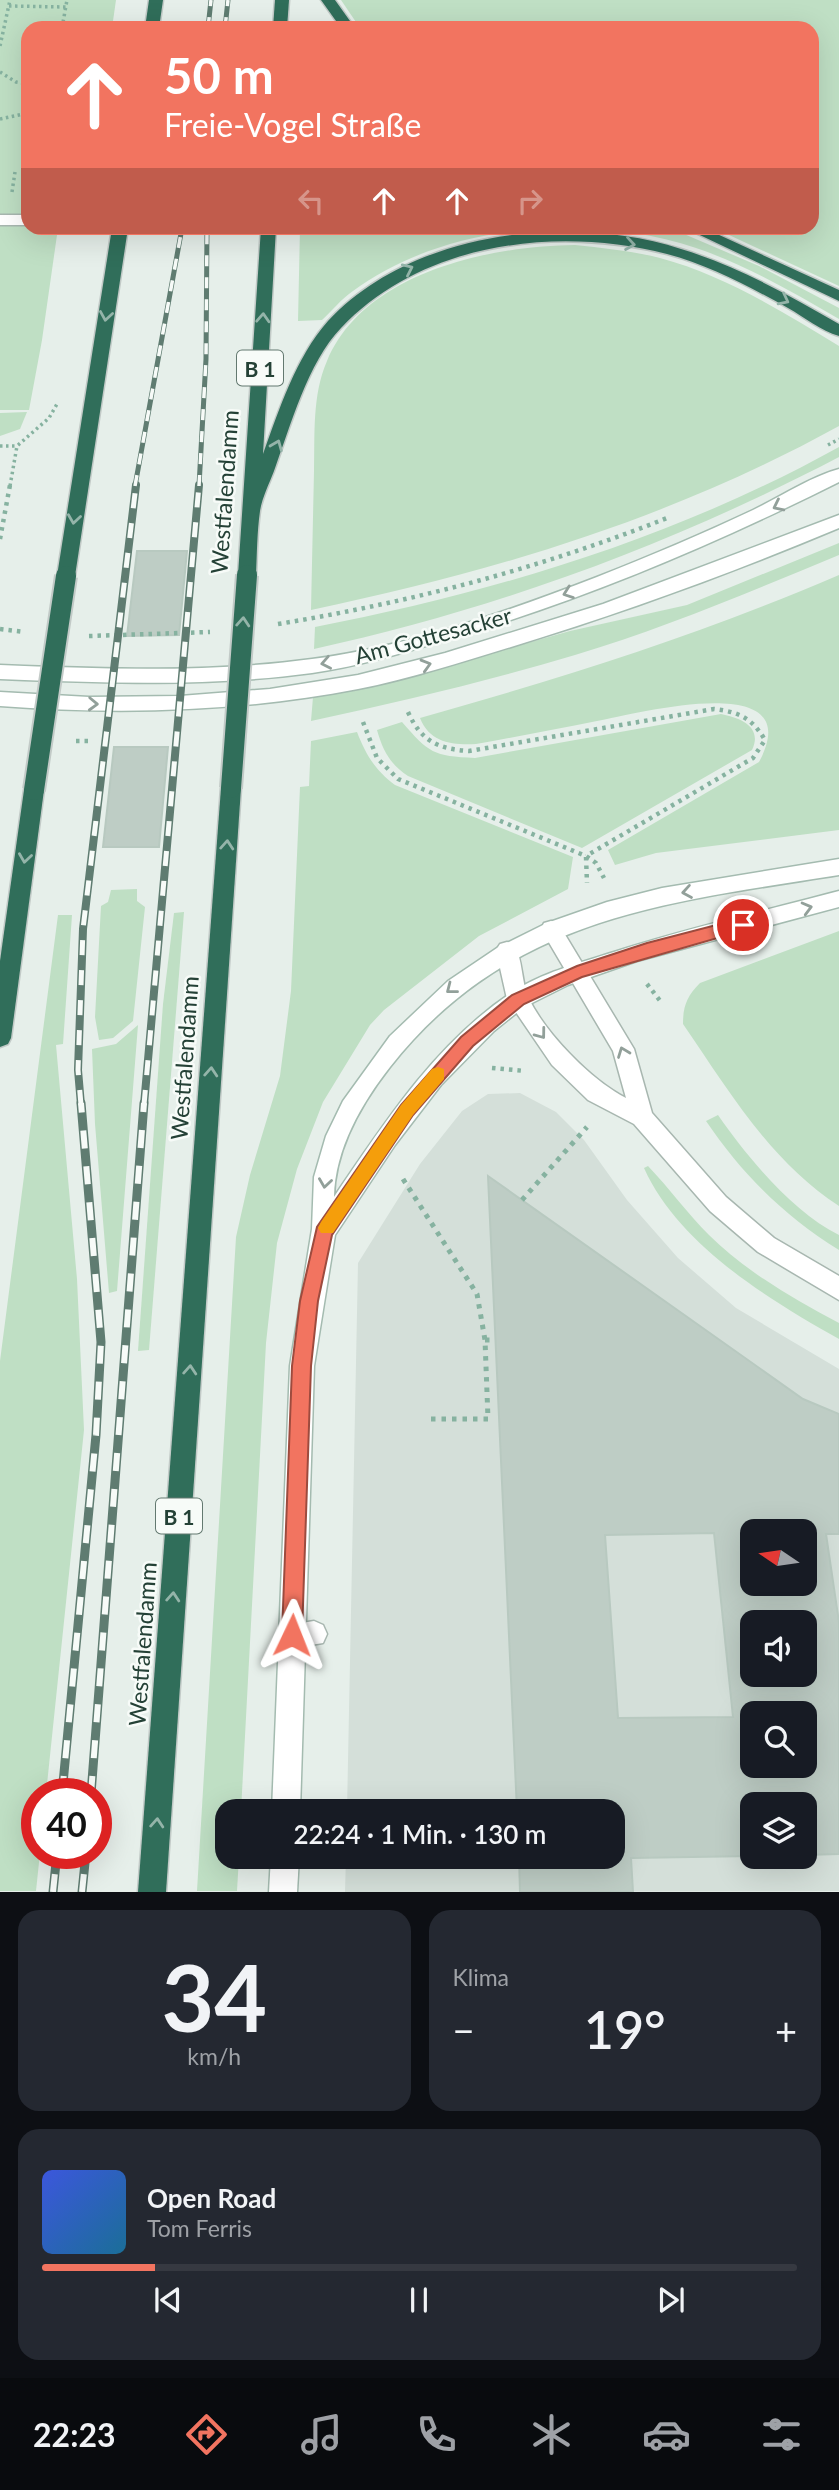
<!DOCTYPE html>
<html lang="de">
<meta charset="utf-8">
<style>
body{margin:0;font-family:Lato,sans-serif;background:#242831;color:#f1f3f6;height:100vh;display:flex;flex-direction:column;font-size:26px;white-space:nowrap}
*{box-sizing:border-box;margin:0}
p{font-size:23px;color:#9ea1a6}
.icon{flex:none;width:38px;height:38px;fill:none;stroke:currentColor;stroke-width:2;stroke-linecap:round;stroke-linejoin:round}
.map{position:relative;height:1892px;overflow:hidden}
.drawer{display:flex;flex-direction:column;gap:18px;padding:18px;background:#0d0f14;flex:1}
.drawer>*{flex:none}
.banner{position:absolute;left:21px;top:21px;width:798px;height:214px;border-radius:21px;box-shadow:0 7px 28px #0002;background:#f27460;color:#fff;overflow:hidden}
.needle{width:46px;rotate:283deg}
.controls{position:absolute;left:740px;top:1519px;display:grid;gap:14px}
.controls a{display:grid;place-items:center;width:77px;height:77px;border-radius:14px;background:#171b24;box-shadow:0 7px 28px #0002;font-size:35px}
.speed{position:absolute;left:21px;top:1778px;display:flex;gap:14px;font-size:35px;font-weight:700;text-align:center}
.speed>*{display:grid;place-content:center;width:91px;height:91px;border-radius:50%;background:#171b24;box-shadow:0 7px 28px #0002;line-height:1}
.speed .limit{border:10px solid #d22;background:#fff;color:#111}
.pin{position:absolute;display:grid;place-items:center;width:60px;height:60px;color:#fff;margin:-30px;border:4px solid #fff;border-radius:50%;box-shadow:0 2px 7px #0007}
.me{position:absolute;width:77px;margin:-38px;rotate:2deg;stroke-linejoin:round;filter:drop-shadow(0 0 5px #0008)}
.turn{display:flex;align-items:center;gap:24px;height:147px;padding:0 28px;font-size:32px}
.turn .icon{width:91px;height:91px;stroke-width:2.5}
.turn b{display:block;font-size:49px;line-height:60px}
.lanes{display:flex;align-items:center;height:66px;padding:0 28px;background:#0003;justify-content:center;gap:35px;direction:ltr}
.lanes .off{opacity:.35}
.big{font-size:52px;font-weight:600;line-height:1.1}
.drawer .widget{flex:1;display:flex;flex-direction:column;justify-content:center;gap:10px;min-width:0;padding:0 24px;border-radius:21px;background:#242831}
.drawer .dial{align-items:center;gap:0}
.dial b{font-size:91px;line-height:1}
.song{display:flex;align-items:center;gap:21px}
.cover{width:84px;height:84px;border-radius:10px;background:linear-gradient(135deg,hsl(230 70% 55%),hsl(200 70% 35%))}
.played{height:7px;border-radius:4px;background:linear-gradient(90deg,#f27460 15%,#363941 15%)}
.keys{display:flex;justify-content:space-around;direction:ltr}
.heat{display:flex;justify-content:space-between;align-items:center;font-size:38px;direction:ltr}
.drawer .tiles{flex:1;display:grid;gap:18px;grid-template-columns:1fr 1fr}
.widget:last-child{grid-column:span 2}
.trip{position:absolute;left:215px;top:1799px;width:410px;height:70px;border-radius:21px;background:#171b24;box-shadow:0 7px 28px #0002;font-weight:600;line-height:70px;text-align:center}
.dock{display:flex;height:112px;justify-content:space-around;align-items:center;background:#090b0e;color:#9ea1a6}
.dock .icon{width:49px;height:49px}
.dock .selected{color:#f27460}
.dock b{font-size:32px;color:#f1f3f6}
.map>svg:first-child{display:block}
</style>
<div class="map">
<svg width="839" height="1892" viewBox="0 0 839 1892">
<rect width="100%" height="100%" fill="#e6efea"/>
<path fill="#d4dfd9" fill-rule="evenodd" d="M520,1093L556,1112L584,1140L627,1200L678,1258L736,1308L839,1369V1891L345,1892L346,1857H612V1811H347L358,1263L420,1164L462,1111L488,1094ZM752,1531H805V1584H752ZM752,1622H805V1675H752ZM752,1713H805V1766H752ZM752,1804H805V1857H752Z"/>
<g fill="#bfdfc4">
<polygon points="0,0 116,0 112,28 28,28 28,228 58,228 42,340 29,410 0,410"/>
<polygon points="341,0 839,0 839,286 714,228 812,228 812,28 360,28"/>
<path d="M300,228H670L759,266L839,308V319C793,292 746,265 696,248C589,212 445,223 353,291C341,299 332,311 322,320L298,321Z"/>
<path d="M575,245C603,248 632,251 660,258C724,275 783,312 839,346V426C672,518 497,571 311,610C312,564 313,517 314,471C315,435 312,395 327,361C364,272 490,246 575,245Z"/>
<polygon points="27,412 20,429 0,436 0,413"/>
<path d="M839,447V457C673,544 497,609 314,649L315,627C496,592 677,537 839,447Z"/>
<path d="M839,543V555C752,591 665,628 575,655C488,681 400,702 311,721L313,697L397,680L570,631L687,605Z"/>
<path d="M839,575V830L656,853L615,865L608,850L759,762C810,667 635,714 597,721C556,729 516,737 476,744C452,745 430,743 420,718C566,677 699,635 839,575Z"/>
<path d="M721,714C741,718 763,727 752,750L582,848L408,776C390,764 383,751 377,730L402,722C429,753 433,756 475,758Z"/>
<path d="M357,732C366,755 375,770 395,785L573,857L568,889L479,936L384,1010L370,1025L323,1102L297,1169L277,1243L266,1343L241,1811H228V1857H239L237,1891H197L236,1237L250,1175L280,1076L291,991L300,787L309,786L311,741Z"/>
<polygon points="137,889 137,901 145,907 133,1021 113,1038 99,1040 95,1017 101,906 108,902 111,890"/>
<polygon points="184,912 149,1350 138,1351 163,1004 174,913"/>
<polygon points="58,915 72,915 63,1044 56,1045 77,1279 84,1430 46,1794 37,1794 37,1853 40,1853 36,1891 0,1891 0,1361"/>
<path d="M839,931V1206C770,1161 729,1091 683,1024C683,1006 687,996 700,983Z"/>
<polygon points="138,1025 117,1291 109,1293 95,1124 92,1049 116,1044"/>
<path d="M718,1115C747,1157 793,1212 839,1235V1250C784,1216 742,1174 706,1121Z"/>
<path d="M648,1166C669,1188 688,1214 709,1235C747,1272 793,1299 839,1323V1339C769,1300 678,1244 644,1168Z"/>
</g>
<g fill="#becdc5" stroke="#b8c9c0" stroke-width="2" fill-rule="evenodd">
<polygon points="137,551 187,551 179,635 127,636"/>
<polygon points="114,747 168,747 159,847 103,847"/>
<path d="M488,1176L803,1399L839,1414V1534H826L839,1622V1854L805,1855V1804H752V1856L631,1858L633,1892H520L519,1857H612V1811H517ZM752,1531H805V1584H752ZM714,1533L733,1717L618,1718L605,1535ZM752,1622H805V1675H752ZM752,1713H805V1766H752Z"/>
</g>
<g fill="none" stroke-linecap="round" stroke-linejoin="round">
<defs>
<g id="lane">
<rect x="0" y="215" width="28" height="10"/>
<polygon points="314,1621 323,1625 327,1634 323,1643 292,1648 283,1644 279,1635 283,1626"/>
</g>
<path id="street" d="M551,921L558,923L634,1049L652,1113L726,1197L774,1238L839,1276V1300L758,1252L710,1211L634,1124L588,1100L552,1065L507,999L496,950L500,944L507,942L514,944C523,960 521,980 528,997C545,1033 591,1080 626,1098L613,1051L541,929L544,923Z"/>
<g id="secondary">
<path d="M839,469V482C715,544 589,598 456,637C409,651 361,666 312,673C209,687 104,683 0,679V665C104,669 209,673 312,659C406,647 509,611 597,577C650,556 702,534 753,510C780,497 810,477 839,469Z"/>
<path d="M839,515V528C732,573 622,613 511,647C461,662 410,679 358,689C240,712 120,715 0,706V692L89,697L180,696L270,689L358,675L445,653L603,604Z"/>
<path d="M839,859V875C664,903 508,917 390,1067C361,1104 335,1149 334,1197C384,1123 436,1043 511,993C541,973 579,963 614,952C688,928 764,911 839,891V907L637,961L568,985L524,1007L494,1031L441,1085L395,1145L335,1235L314,1366L300,1811H272L290,1366L312,1229L314,1177L326,1136L343,1101L390,1036L448,981L497,948L547,923L607,902L662,888Z"/>
<polygon points="271,1857 299,1857 297,1892 269,1892"/>
</g>
<g id="highway">
<polygon points="149,0 163,0 159,28 145,28"/>
<polygon points="275,0 289,0 287,28 273,28"/>
<polygon points="321,0 335,0 355,28 341,28"/>
<polygon points="112,228 128,228 75,576 66,582 57,576"/>
<path d="M261,228H276L263,454C279,410 296,357 328,321C412,231 568,213 681,249C737,266 789,295 839,324V336C821,331 804,317 788,308C750,287 709,265 667,254C557,226 422,242 341,328C308,362 290,427 274,471C269,484 262,498 260,511C257,532 257,554 256,575L247,581L238,575Z"/>
<polygon points="685,228 704,228 839,290 839,301"/>
<polygon points="231,781 238,783 241,788 166,1892 138,1892 221,788 224,783"/>
<polygon points="34,783 41,785 44,790 11,1038 8,1044 0,1047 0,961 24,790 27,785"/>
</g>
</defs>
<use href="#lane" stroke="#a8b7b0" stroke-width="3"/>
<use href="#street" stroke="#a8b7b0" stroke-width="3"/>
<use href="#secondary" stroke="#a4bbb0" stroke-width="3"/>
<use href="#highway" stroke="#c2cac7" stroke-width="3"/>
<g stroke="#86b2a0" stroke-width="3.5" stroke-dasharray="2.5 3.5" stroke-linecap="butt">
<polyline points="9,6 66,7"/>
<polyline points="62,28 67,0"/>
<polyline points="0,46 10,0"/>
<polyline points="0,72 16,82 28,84"/>
<polyline points="0,119 28,113"/>
<polyline points="12,192 15,172"/>
<polyline points="828,445 839,439"/>
<polyline points="0,446 17,446"/>
<polyline points="10,486 17,446 49,418 57,404"/>
</g>
<g stroke="#86b2a0" stroke-width="4.5" stroke-dasharray="3.5 5" stroke-linecap="butt">
<polyline points="0,539 10,485"/>
<path d="M278,624C412,602 541,568 667,518"/>
<polyline points="0,629 25,632"/>
<polyline points="89,636 210,632"/>
<path d="M408,712C421,741 438,749 469,751L714,709C739,712 752,718 765,740L753,758L586,856"/>
<polyline points="363,722 377,758 398,779 586,856 596,863 604,878"/>
<polyline points="76,741 93,741"/>
<polyline points="586,857 587,883"/>
<polyline points="647,984 661,1002"/>
<polyline points="492,1068 525,1071"/>
</g>
<g stroke="#86b2a0" stroke-width="5" stroke-dasharray="4.5 6" stroke-linecap="butt">
<polyline points="403,1179 477,1294 485,1340 488,1419 426,1419"/>
<polyline points="522,1200 587,1127"/>
<polyline points="485,1340 495,1340"/>
</g>
<use href="#lane" fill="#fff" fill-rule="evenodd"/>
<use href="#street" fill="#fff" fill-rule="evenodd"/>
<use href="#secondary" fill="#fff" fill-rule="evenodd"/>
<use href="#highway" fill="#306e5a" fill-rule="evenodd"/>
<defs>
<g id="rail-far2">
<polyline points="208,28 211,0"/>
<polyline points="225,28 228,0"/>
<polyline points="135,486 182,228"/>
<polyline points="199,486 206,359 207,228"/>
</g>
<g id="rail-far1">
<polyline points="81,1105 78,1070 83,929 136,485"/>
<polyline points="144,1105 199,485"/>
</g>
<g id="rail">
<polyline points="62,1794 96,1435 101,1342 81,1103"/>
<polyline points="91,1794 144,1103"/>
<polyline points="53,1892 57,1853"/>
<polyline points="82,1892 86,1853"/>
</g>
</defs>
<use href="#rail-far2" stroke="#5f7c71" stroke-width="5"/>
<use href="#rail-far1" stroke="#5f7c71" stroke-width="8"/>
<use href="#rail" stroke="#5f7c71" stroke-width="9"/>
<use href="#rail-far2" stroke="#f7fbf8" stroke-width="3.5" stroke-dasharray="11" stroke-linecap="butt"/>
<use href="#rail-far1" stroke="#f7fbf8" stroke-width="5" stroke-dasharray="15" stroke-linecap="butt"/>
<use href="#rail" stroke="#f7fbf8" stroke-width="6" stroke-dasharray="18" stroke-linecap="butt"/>
<defs>
<g id="highway-bridge">
<polyline points="231,788 247,575"/>
<polyline points="34,790 66,576"/>
</g>
</defs>
<use href="#highway-bridge" stroke="#c2cac7" stroke-width="24" stroke-linecap="butt"/>
<use href="#highway-bridge" stroke="#306e5a" stroke-width="20"/>
</g>
<defs><path id="oneway-chevron" d="M-2-3.5L2.5 0L-2 3.5" fill="none" stroke-width="1.6" stroke-linecap="round" stroke-linejoin="round" transform="scale(1.75)"/></defs>
<g stroke="#94b4a9">
<use href="#oneway-chevron" transform="translate(630 244) rotate(9)"/>
<use href="#oneway-chevron" transform="translate(408 269) rotate(-25)"/>
<use href="#oneway-chevron" transform="translate(784 300) rotate(27)"/>
<use href="#oneway-chevron" transform="translate(106 316) rotate(99)"/>
<use href="#oneway-chevron" transform="translate(263 318) rotate(-87)"/>
<use href="#oneway-chevron" transform="translate(277 445) rotate(-68)"/>
<use href="#oneway-chevron" transform="translate(74 519) rotate(98)"/>
<use href="#oneway-chevron" transform="translate(243 622) rotate(-86)"/>
<use href="#oneway-chevron" transform="translate(227 845) rotate(-86)"/>
<use href="#oneway-chevron" transform="translate(25 858) rotate(98)"/>
<use href="#oneway-chevron" transform="translate(211 1072) rotate(-86)"/>
<use href="#oneway-chevron" transform="translate(190 1370) rotate(-86)"/>
<use href="#oneway-chevron" transform="translate(173 1597) rotate(-86)"/>
<use href="#oneway-chevron" transform="translate(157 1823) rotate(-86)"/>
</g>
<g stroke="#92a09a">
<use href="#oneway-chevron" transform="translate(778 506) rotate(154)"/>
<use href="#oneway-chevron" transform="translate(568 593) rotate(160)"/>
<use href="#oneway-chevron" transform="translate(326 663) rotate(169)"/>
<use href="#oneway-chevron" transform="translate(426 665) rotate(-16)"/>
<use href="#oneway-chevron" transform="translate(93 704) rotate(2)"/>
<use href="#oneway-chevron" transform="translate(687 892) rotate(170)"/>
<use href="#oneway-chevron" transform="translate(807 908) rotate(-15)"/>
<use href="#oneway-chevron" transform="translate(451 989) rotate(142)"/>
<use href="#oneway-chevron" transform="translate(541 1034) rotate(53)"/>
<use href="#oneway-chevron" transform="translate(623 1052) rotate(-111)"/>
<use href="#oneway-chevron" transform="translate(325 1183) rotate(98)"/>
</g>
<polygon fill="#f27460" stroke="#9d4b3e" stroke-width="2" points="743,918 751,925 749,929 582,977 524,1004 473,1046 413,1115 332,1235 318,1301 311,1366 302,1635 299,1642 292,1645 285,1642 282,1635 292,1366 300,1301 317,1227 401,1105 461,1037 512,995 577,966 647,943"/>
<polygon fill="#f59e0b" points="438,1067 444,1069 444,1079 413,1115 333,1233 321,1233 318,1228 321,1222 401,1105 432,1069"/>
<g text-anchor="middle" dominant-baseline="central" stroke-width="5" stroke-linejoin="round" paint-order="stroke">
<g fill="#f7fbf8" stroke="#637970" stroke-width="2">
<rect x="237" y="350.5" width="46" height="35" rx="5"/>
<rect x="156" y="1498.5" width="46" height="35" rx="5"/>
</g>
<g font-size="21" font-weight="bold" fill="#244136">
<text x="260" y="368">B 1</text>
<text x="179" y="1516">B 1</text>
</g>
<g font-size="23" fill="#244136" stroke="#f7fbf8">
<text transform="translate(224 492) rotate(-86)">Westfalendamm</text>
<text transform="translate(433 635) rotate(-15)">Am Gottesacker</text>
<text transform="translate(184 1058) rotate(-86)">Westfalendamm</text>
<text transform="translate(142 1644) rotate(-86)">Westfalendamm</text>
</g>
</g>
</svg>
<div class="controls">
<a><svg class="needle" viewBox="-14 -14 28 28"><path d="M0-13l5 13h-10z" fill="#e53935"/><path d="M0 13l5-13h-10z" fill="#9ea1a6"/></svg></a>
<a><svg class="icon" aria-label="sound" viewBox="0 0 24 24"><path d="M4 9h4l5-4v14l-5-4H4zM17 9q2 3 0 6"/></svg></a>
<a><svg class="icon" aria-label="search" viewBox="0 0 24 24"><circle cx="10" cy="10" r="6"/><path d="M15 15l6 6"/></svg></a>
<a><svg class="icon" aria-label="layers" viewBox="0 0 24 24"><path d="M12 4l9 5-9 5-9-5zM3 14l9 5 9-5"/></svg></a>
</div>
<div class="speed"><div class="limit">40</div></div>
<div class="pin" style="left:743px;top:925px;background:#d93025"><svg class="icon" aria-label="arrive" viewBox="0 0 24 24"><path d="M6 21V4h12l-3 4 3 4H6"/></svg></div>
<svg class="me" style="left:292px;top:1635px" viewBox="-20 -20 40 40"><path d="M0-17L14 15 0 8-14 15z" fill="#f27460" stroke="#fff" stroke-width="4"/></svg>
<div class="trip">22:24 · 1 Min. · 130 m</div>
<div class="banner">
<div class="turn"><svg class="icon" aria-label="ahead" viewBox="0 0 24 24"><path d="M12 20V5M6 11l6-6 6 6"/></svg><div><b>50 m</b>Freie-Vogel Straße</div></div>
<div class="lanes"><svg class="icon off" aria-label="left" viewBox="0 0 24 24"><path d="M17 20v-9H6M10 6l-5 5 5 5"/></svg><svg class="icon" aria-label="ahead" viewBox="0 0 24 24"><path d="M12 20V5M6 11l6-6 6 6"/></svg><svg class="icon" aria-label="ahead" viewBox="0 0 24 24"><path d="M12 20V5M6 11l6-6 6 6"/></svg><svg class="icon off" aria-label="right" viewBox="0 0 24 24"><path d="M7 20v-9h11M14 6l5 5-5 5"/></svg></div>
</div>
</div>
<section class="drawer">
<div class="tiles">
<div class="widget dial"><b>34</b><p>km/h</p></div>
<div class="widget"><p>Klima</p>
<div class="heat"><a>−</a><b class="big">19°</b><a>+</a></div>
</div>
<div class="widget">
<div class="song"><i class="cover"></i><div><b>Open Road</b><p>Tom Ferris</p></div></div>
<div class="played"></div>
<div class="keys"><svg class="icon" aria-label="previous" viewBox="0 0 24 24"><path d="M18 5L8 12l10 7zM5 5v14"/></svg><svg class="icon" aria-label="pause" viewBox="0 0 24 24"><path d="M8 5v14M16 5v14"/></svg><svg class="icon" aria-label="next" viewBox="0 0 24 24"><path d="M6 5l10 7-10 7zM19 5v14"/></svg></div>
</div>
</div>
</section>
<nav class="dock">
<b>22:23</b>
<svg class="icon selected" aria-label="directions" viewBox="0 0 24 24"><path d="M12 3l9 9-9 9-9-9zM9 14v-3h6M13 9l2 2-2 2"/></svg>
<svg class="icon" aria-label="music" viewBox="0 0 24 24"><path d="M9 18V5l10-2v13"/><circle cx="6" cy="18" r="3"/><circle cx="16" cy="16" r="3"/></svg>
<svg class="icon" aria-label="phone" viewBox="0 0 24 24"><path d="M5 4h4l2 5-3 2q2 4 5 5l2-3 5 2v4C11 20 4 13 5 4z"/></svg>
<svg class="icon" aria-label="climate" viewBox="0 0 24 24"><path d="M12 3v18M4 7l16 10M4 17L20 7"/></svg>
<svg class="icon" aria-label="car" viewBox="0 0 24 24"><path d="M5 17H2v-5l4-1 3-4h7l3 4 3 1v5h-3M9 17h6M6 11h13"/><circle cx="7" cy="17" r="2"/><circle cx="17" cy="17" r="2"/></svg>
<svg class="icon" aria-label="filters" viewBox="0 0 24 24"><path d="M4 7h16M4 17h16"/><circle cx="9" cy="7" r="2"/><circle cx="15" cy="17" r="2"/></svg>
</nav>
